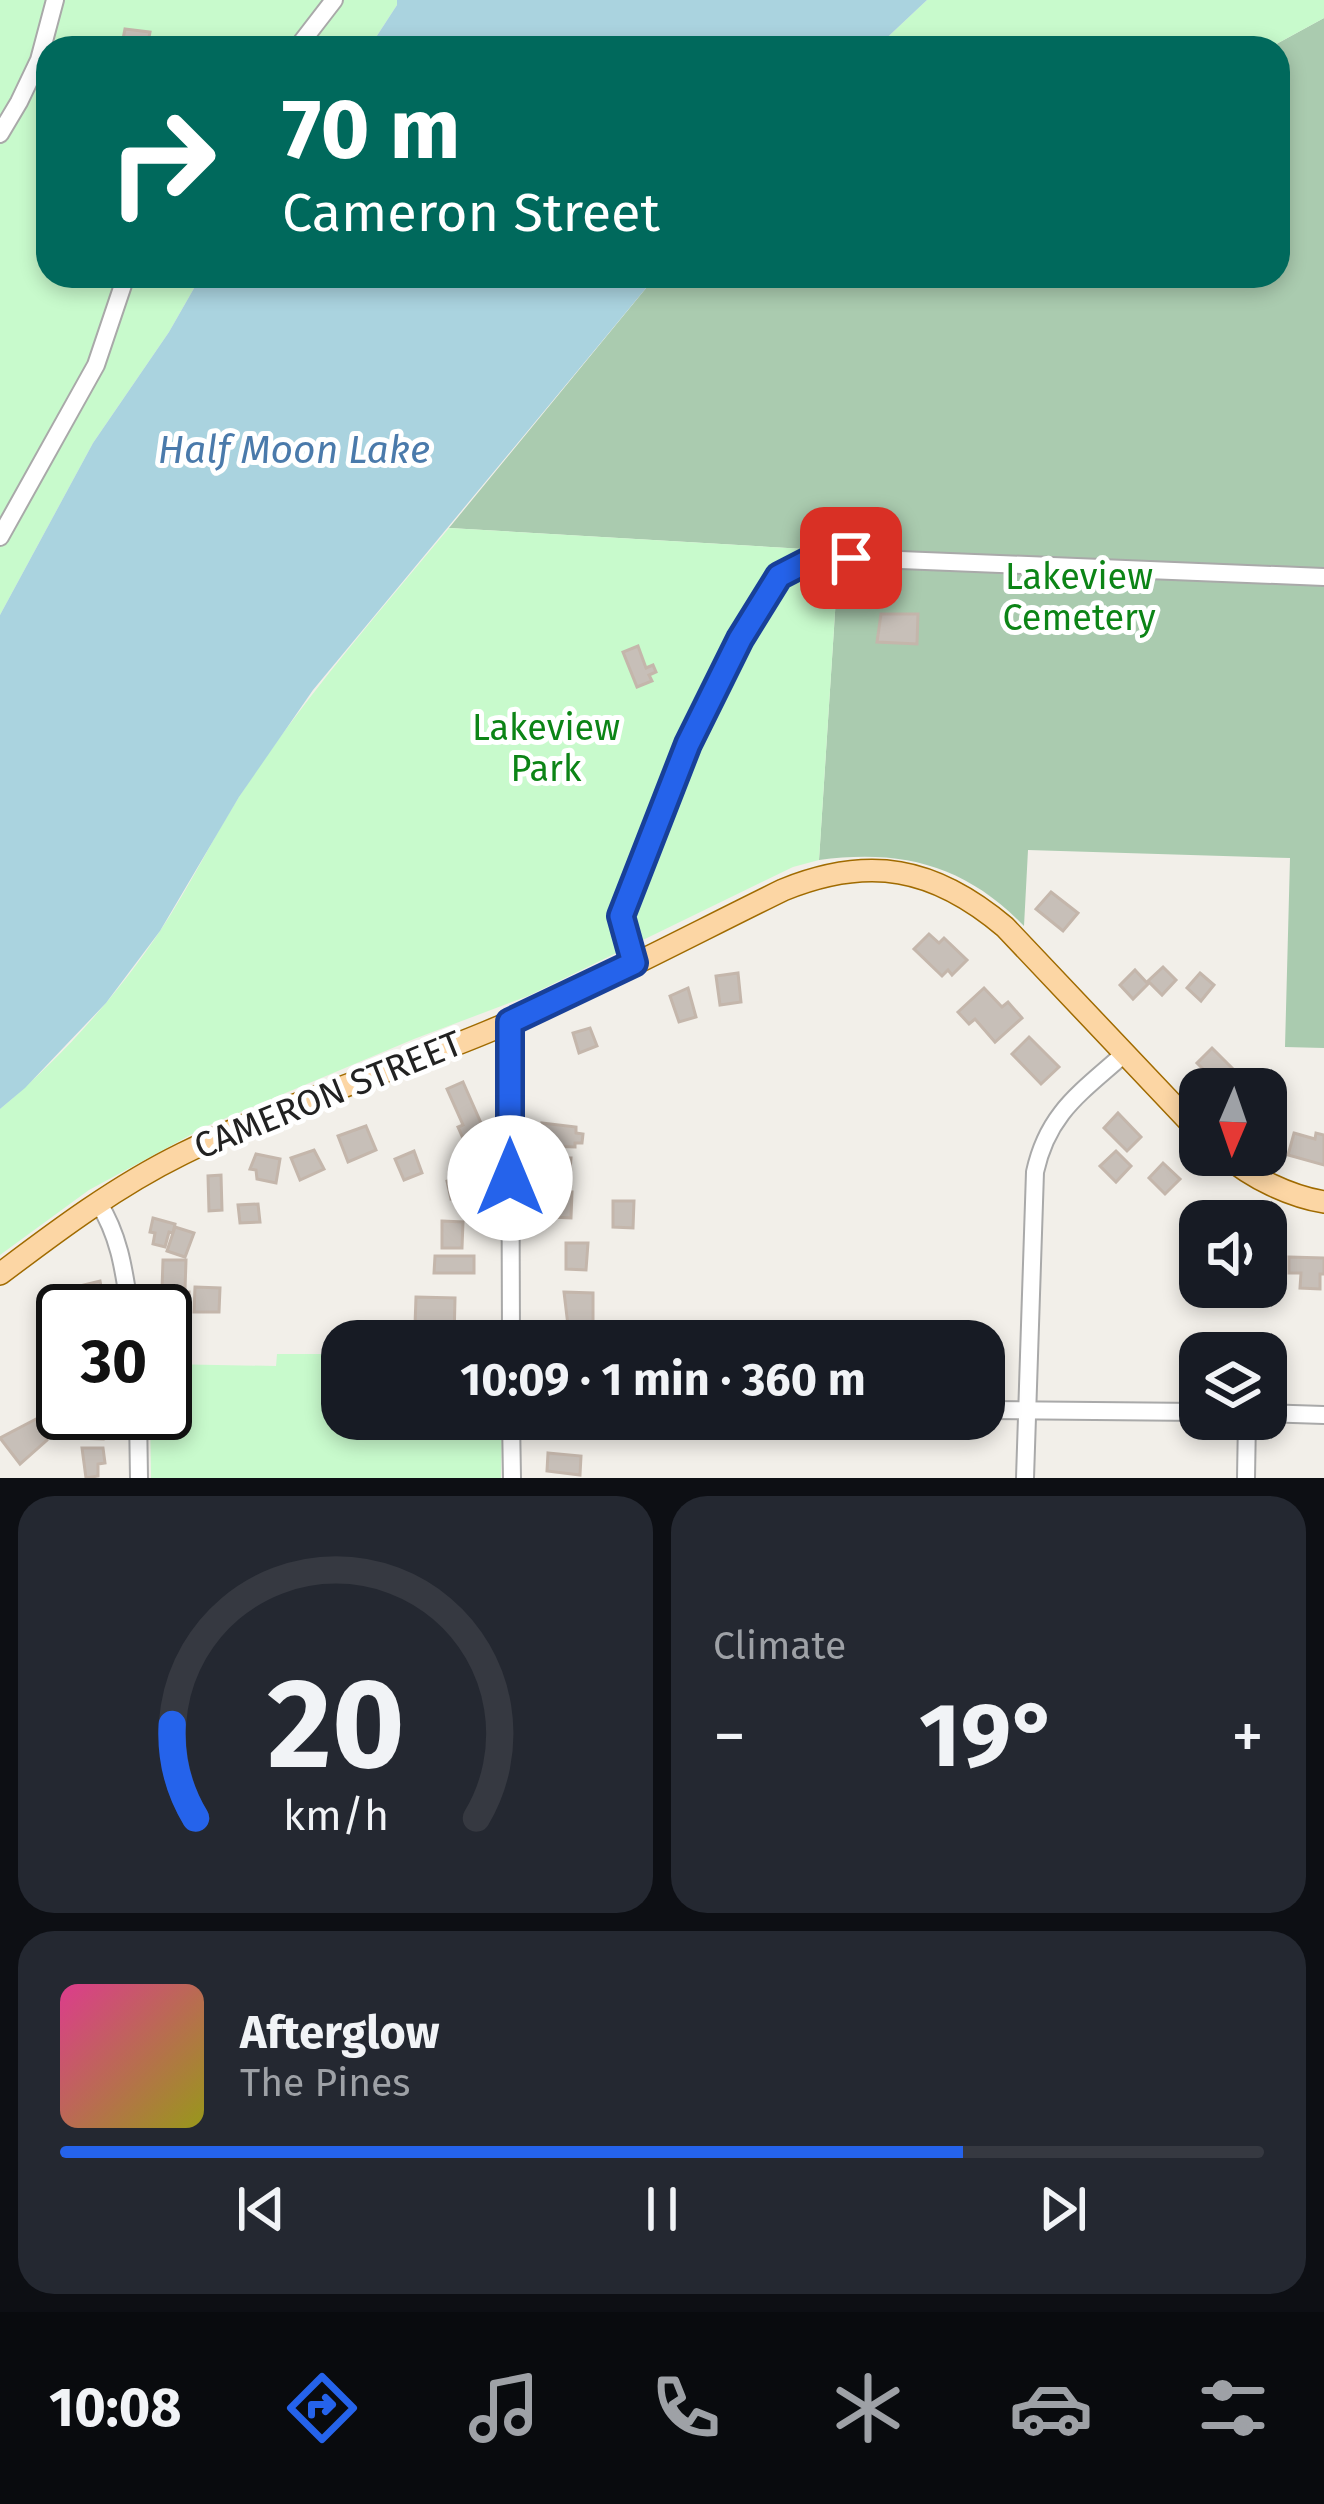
<!DOCTYPE html>
<meta charset="utf-8">
<style>
body{margin:0;font-family:"Fira Sans",sans-serif;background:#242831;color:#f1f3f6;height:100vh;display:flex;flex-direction:column;font-size:45px;white-space:nowrap}
*{box-sizing:border-box;margin:0}
p{font-size:39px;color:#9ea1a6}
.icon{flex:none;width:66px;height:66px;fill:none;stroke:currentColor;stroke-width:2;stroke-linecap:round;stroke-linejoin:round}
.map{position:relative;height:1478px;overflow:hidden}
.details{display:flex;flex-direction:column;gap:18px;padding:18px;background:#0d0f14;flex:1}
.details>*{flex:none}
.hud{position:absolute;left:36px;top:36px;width:1254px;height:252px;border-radius:36px;box-shadow:0 6px 18px #0003;background:#00695c;color:#fff;overflow:hidden}
.needle{width:78px;rotate:182deg}
.fabs{position:absolute;left:1179px;top:1068px;display:grid;gap:24px}
.fabs a{display:grid;place-items:center;width:108px;height:108px;border-radius:24px;background:#171b24;box-shadow:0 6px 18px #0003;font-size:60px}
.speed{position:absolute;left:36px;top:1284px;display:flex;gap:24px;font-size:60px;font-weight:700;text-align:center}
.speed>*{display:grid;place-content:center;width:156px;height:156px;border-radius:50%;background:#171b24;box-shadow:0 6px 18px #0003;line-height:1}
.speed .limit{border:6px solid #111;border-radius:18px;background:#fff;color:#111}
.pin{position:absolute;display:grid;place-items:center;width:102px;height:102px;color:#fff;margin:-51px;border-radius:24px;box-shadow:0 6px 18px #0006}
.me{position:absolute;width:132px;margin:-66px;rotate:0deg;stroke-linejoin:round;filter:drop-shadow(0 0 9px #0008)}
.turn{display:flex;align-items:center;gap:42px;height:252px;padding:0 48px;font-size:54px}
.turn .icon{width:156px;height:156px;stroke-width:2.5}
.turn b{display:block;font-size:84px;line-height:102px}
.big{font-size:90px;font-weight:700;line-height:1.1}
.details .card{flex:1;display:flex;flex-direction:column;justify-content:center;gap:18px;min-width:0;padding:0 42px;border-radius:36px;background:#242831}
.details .dial{align-items:center;gap:0}
.dial svg{height:312px;overflow:visible;fill:none;stroke:#363941;stroke-width:7;stroke-linecap:round;text-anchor:middle}
.dial text{fill:#f1f3f6;stroke:none}
.song{display:flex;align-items:center;gap:36px}
.cover{width:144px;height:144px;border-radius:18px;background:linear-gradient(135deg,hsl(330 70% 55%),hsl(60 70% 35%))}
.played{height:12px;border-radius:6px;background:linear-gradient(90deg,#2563eb 75%,#363941 75%)}
.keys{display:flex;justify-content:space-around;direction:ltr}
.heat{display:flex;justify-content:space-between;align-items:center;font-size:66px;direction:ltr}
.details .tiles{flex:1;display:grid;gap:18px;grid-template-columns:1fr 1fr}
.card:last-child{grid-column:span 2}
.trip{position:absolute;left:321px;top:1320px;width:684px;height:120px;border-radius:36px;background:#171b24;box-shadow:0 6px 18px #0003;font-weight:700;line-height:120px;text-align:center}
.dock{display:flex;height:192px;justify-content:space-around;align-items:center;background:#090b0e;color:#9ea1a6}
.dock .icon{width:84px;height:84px}
.dock .selected{color:#2563eb}
.dock b{font-size:54px;color:#f1f3f6}
.map>svg:first-child{display:block}
</style>
<div class="map">
<svg width="1324" height="1478" viewBox="0 0 1324 1478">
<rect width="100%" height="100%" fill="#f2efe9"/>
<path fill="#aacbaf" d="M1324,18V1048L1285,1047L1290,858L1028,850L1024,926C965,865 902,849 819,860L839,551L449,528L656,276H1278V48H1269Z"/>
<g fill="#c8facc">
<polygon points="0,0 397,0 397,5 369,48 48,48 48,276 201,276 169,332 93,443 0,615"/>
<polygon points="927,0 1324,0 1324,18 1269,48 876,48"/>
<path d="M449,528L839,551L819,860L793,867L528,996L414,1039L207,1126L89,1190L0,1255V1109C60,1059 116,997 160,931C189,888 211,841 239,797C301,701 376,616 449,528Z"/>
<polygon points="277,1354 342,1354 342,1419 502,1419 501,1478 151,1478 150,1413 165,1413 165,1364 276,1366"/>
</g>
<g fill="#aad3df">
<polygon points="397,0 927,0 876,48 369,48 397,5"/>
<polygon points="201,276 656,276 313,690 239,797 160,931 106,1003 25,1088 0,1109 0,615 93,443 169,332"/>
</g>
<g fill="#c7bfb8" stroke="#c4b6ab" stroke-width="3">
<polygon points="125,29 150,32 147,48 122,44"/>
<polygon points="881,614 918,614 917,644 877,642"/>
<polygon points="638,646 646,668 653,665 656,672 649,675 652,681 637,687 623,652"/>
<polygon points="1051,892 1078,913 1063,931 1036,909"/>
<polygon points="929,934 939,943 944,938 967,960 952,975 948,970 942,976 914,949"/>
<polygon points="1163,967 1176,980 1162,995 1148,981"/>
<polygon points="1135,970 1148,984 1133,999 1120,985"/>
<polygon points="738,973 741,1002 720,1005 716,976"/>
<polygon points="1200,973 1214,985 1201,1001 1187,988"/>
<polygon points="688,988 696,1017 679,1022 670,996"/>
<polygon points="984,988 1002,1007 1008,1002 1022,1018 995,1042 975,1019 969,1024 958,1012"/>
<polygon points="590,1028 597,1046 579,1053 573,1033"/>
<polygon points="1029,1037 1059,1067 1041,1084 1012,1054"/>
<polygon points="1212,1048 1240,1076 1227,1089 1214,1089 1203,1079 1208,1074 1197,1063"/>
<polygon points="463,1082 484,1130 463,1138 458,1127 463,1125 447,1089"/>
<polygon points="1118,1113 1141,1137 1127,1151 1104,1128"/>
<polygon points="542,1123 576,1127 576,1133 583,1134 582,1143 575,1143 575,1147 544,1146"/>
<polygon points="366,1126 376,1150 348,1162 338,1136"/>
<polygon points="1294,1133 1315,1139 1316,1133 1324,1135 1324,1165 1288,1155"/>
<polygon points="314,1150 324,1169 300,1180 291,1158"/>
<polygon points="414,1151 422,1173 404,1180 395,1159"/>
<polygon points="1116,1151 1131,1166 1116,1182 1100,1166"/>
<polygon points="256,1154 280,1159 276,1183 257,1179 256,1170 250,1169"/>
<polygon points="549,1158 571,1158 569,1185 549,1184"/>
<polygon points="1163,1163 1180,1179 1165,1194 1149,1178"/>
<polygon points="221,1175 222,1210 209,1211 208,1176"/>
<polygon points="471,1175 475,1194 451,1199 447,1181"/>
<polygon points="551,1191 572,1192 571,1218 551,1217"/>
<polygon points="613,1201 634,1201 633,1228 613,1227"/>
<polygon points="258,1204 260,1222 240,1223 238,1205"/>
<polygon points="153,1218 175,1224 173,1233 169,1232 165,1247 153,1244 155,1233 150,1232"/>
<polygon points="442,1221 463,1222 462,1248 442,1248"/>
<polygon points="175,1227 194,1233 185,1257 167,1251"/>
<polygon points="566,1243 588,1243 586,1270 566,1269"/>
<polygon points="435,1256 474,1256 474,1273 434,1273"/>
<polygon points="1289,1257 1324,1258 1324,1274 1320,1274 1320,1289 1300,1288 1301,1273 1289,1273"/>
<polygon points="163,1260 186,1260 185,1290 162,1289"/>
<polygon points="100,1281 105,1307 80,1311 75,1287"/>
<polygon points="1199,1281 1200,1287 1229,1287 1229,1303 1198,1302"/>
<polygon points="195,1287 220,1288 219,1312 194,1312"/>
<rect x="165" y="1292" width="24" height="24"/>
<polygon points="564,1292 593,1293 593,1335 569,1334"/>
<polygon points="416,1297 455,1298 454,1341 438,1341 438,1326 415,1325"/>
<polygon points="74,1417 92,1417 91,1426 102,1424 103,1439 76,1438"/>
<polygon points="38,1418 47,1440 20,1464 0,1438"/>
<polygon points="82,1448 103,1448 105,1463 98,1464 98,1476 86,1478"/>
<polygon points="548,1453 581,1456 580,1475 547,1471"/>
</g>
<g fill="none" stroke-linecap="round" stroke-linejoin="round">
<defs>
<g id="minor">
<polyline points="297,48 334,0"/>
<polyline points="0,134 19,102 39,60 55,0"/>
<polyline points="0,537 96,365 126,276"/>
<polyline points="634,963 621,917 688,744 740,639 779,576 812,559 851,558 1324,577"/>
<polyline points="510,1021 511,1341"/>
<path d="M98,1202C120,1237 124,1271 130,1311"/>
<polyline points="984,1410 1200,1412"/>
<polyline points="138,1413 139,1478"/>
<polyline points="1266,1413 1324,1415"/>
<polyline points="511,1419 512,1478"/>
<path d="M1025,1478L1035,1172C1048,1112 1082,1092 1125,1053"/>
<polyline points="1246,1478 1247,1419"/>
</g>
<g id="major">
<path d="M1225,1155C1252,1178 1289,1196 1324,1202"/>
<path d="M0,1274C58,1230 117,1186 182,1154C280,1105 386,1074 487,1032C588,990 685,938 783,890C869,855 934,867 1005,927L1200,1133"/>
</g>
</defs>
<use href="#minor" stroke="#a9a9a9" stroke-width="20"/>
<use href="#major" stroke="#a06b00" stroke-width="24"/>
<use href="#minor" stroke="#fff" stroke-width="16"/>
<use href="#major" stroke="#fcd6a4" stroke-width="21"/>
</g>
<g fill="none" stroke-linecap="round" stroke-linejoin="round">
<defs>
<polyline id="route" points="510,1178 510,1022 634,963 621,916 688,744 740,639 779,576 812,559 851,558"/>
</defs>
<use href="#route" stroke="#184099" stroke-width="30"/>
<use href="#route" stroke="#2563eb" stroke-width="21"/>
</g>
<g text-anchor="middle" dominant-baseline="central" stroke-width="10" stroke-linejoin="round" paint-order="stroke">
<g font-size="36" fill="#0c8416" stroke="#fff">
<text x="1079" y="577">Lakeview<tspan x="1079" dy="41">Cemetery</tspan></text>
<text x="546" y="728">Lakeview<tspan x="546" dy="41">Park</tspan></text>
</g>
<g font-size="36" fill="#222" stroke="#fff">
<text transform="translate(328 1095) rotate(-22)">CAMERON STREET</text>
</g>
<g font-size="39" font-style="italic" fill="#4a7aab" stroke="#fff">
<text x="294" y="450">Half Moon Lake</text>
</g>
</g>
</svg>
<div class="fabs">
<a><svg class="needle" viewBox="-14 -14 28 28"><path d="M0-13l5 13h-10z" fill="#e53935"/><path d="M0 13l5-13h-10z" fill="#9ea1a6"/></svg></a>
<a><svg class="icon" aria-label="sound" viewBox="0 0 24 24"><path d="M4 9h4l5-4v14l-5-4H4zM17 9q2 3 0 6"/></svg></a>
<a><svg class="icon" aria-label="layers" viewBox="0 0 24 24"><path d="M12 4l9 5-9 5-9-5zM3 14l9 5 9-5"/></svg></a>
</div>
<div class="speed"><div class="limit">30</div></div>
<div class="pin" style="left:851px;top:558px;background:#d93025"><svg class="icon" aria-label="arrive" viewBox="0 0 24 24"><path d="M6 21V4h12l-3 4 3 4H6"/></svg></div>
<svg class="me" style="left:510px;top:1178px" viewBox="-20 -20 40 40"><circle r="19" fill="#fff"/><path d="M0-13L10 11 0 6-10 11z" fill="#2563eb"/></svg>
<div class="trip">10:09 · 1 min · 360 m</div>
<div class="hud">
<div class="turn"><svg class="icon" aria-label="right" viewBox="0 0 24 24"><path d="M7 20v-9h11M14 6l5 5-5 5"/></svg><div><b>70 m</b>Cameron Street</div></div>
</div>
</div>
<section class="details">
<div class="tiles">
<div class="card dial"><svg viewBox="0 0 100 80">
<path d="M14 69A42 42 0 1 1 86 69"/>
<path d="M14 69A42 42 0 0 1 8 45" stroke="#2563eb"/>
<text x="50" y="56" font-size="32" font-weight="700">20</text>
<text x="50" y="72" font-size="11">km/h</text>
</svg></div>
<div class="card"><p>Climate</p>
<div class="heat"><a>−</a><b class="big">19°</b><a>+</a></div>
</div>
<div class="card">
<div class="song"><i class="cover"></i><div><b>Afterglow</b><p>The Pines</p></div></div>
<div class="played"></div>
<div class="keys"><svg class="icon" aria-label="previous" viewBox="0 0 24 24"><path d="M18 5L8 12l10 7zM5 5v14"/></svg><svg class="icon" aria-label="pause" viewBox="0 0 24 24"><path d="M8 5v14M16 5v14"/></svg><svg class="icon" aria-label="next" viewBox="0 0 24 24"><path d="M6 5l10 7-10 7zM19 5v14"/></svg></div>
</div>
</div>
</section>
<nav class="dock">
<b>10:08</b>
<svg class="icon selected" aria-label="directions" viewBox="0 0 24 24"><path d="M12 3l9 9-9 9-9-9zM9 14v-3h6M13 9l2 2-2 2"/></svg>
<svg class="icon" aria-label="music" viewBox="0 0 24 24"><path d="M9 18V5l10-2v13"/><circle cx="6" cy="18" r="3"/><circle cx="16" cy="16" r="3"/></svg>
<svg class="icon" aria-label="phone" viewBox="0 0 24 24"><path d="M5 4h4l2 5-3 2q2 4 5 5l2-3 5 2v4C11 20 4 13 5 4z"/></svg>
<svg class="icon" aria-label="climate" viewBox="0 0 24 24"><path d="M12 3v18M4 7l16 10M4 17L20 7"/></svg>
<svg class="icon" aria-label="car" viewBox="0 0 24 24"><path d="M5 17H2v-5l4-1 3-4h7l3 4 3 1v5h-3M9 17h6M6 11h13"/><circle cx="7" cy="17" r="2"/><circle cx="17" cy="17" r="2"/></svg>
<svg class="icon" aria-label="filters" viewBox="0 0 24 24"><path d="M4 7h16M4 17h16"/><circle cx="9" cy="7" r="2"/><circle cx="15" cy="17" r="2"/></svg>
</nav>
